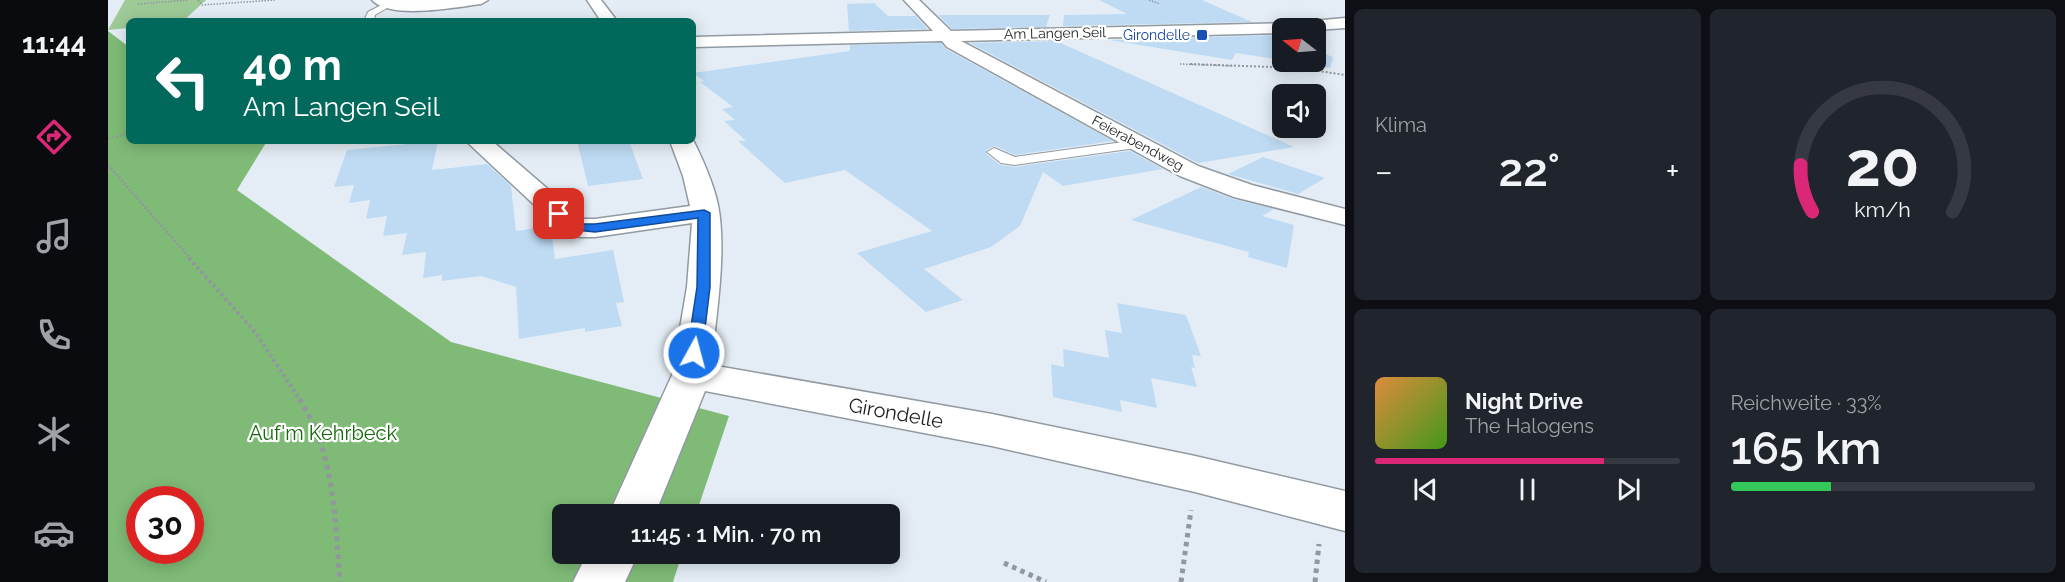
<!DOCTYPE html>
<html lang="de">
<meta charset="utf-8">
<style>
body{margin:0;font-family:Raleway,sans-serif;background:#20242c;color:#f1f3f6;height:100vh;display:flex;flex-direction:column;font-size:22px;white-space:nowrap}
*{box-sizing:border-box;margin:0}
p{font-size:20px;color:#9ea1a6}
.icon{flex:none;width:33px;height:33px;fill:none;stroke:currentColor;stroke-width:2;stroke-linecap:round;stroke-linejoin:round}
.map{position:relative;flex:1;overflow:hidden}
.details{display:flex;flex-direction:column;gap:9px;padding:9px;background:#0d0f14;width:720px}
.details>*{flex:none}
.top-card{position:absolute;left:18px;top:18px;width:570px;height:126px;border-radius:9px;box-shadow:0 3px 15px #0003;background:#00695c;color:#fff;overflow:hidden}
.needle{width:39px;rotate:287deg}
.fabs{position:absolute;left:1164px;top:18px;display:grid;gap:12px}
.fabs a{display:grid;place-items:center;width:54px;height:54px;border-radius:9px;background:#171b24;box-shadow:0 3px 15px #0003;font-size:30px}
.speed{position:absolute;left:18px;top:486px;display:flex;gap:12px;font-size:30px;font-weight:700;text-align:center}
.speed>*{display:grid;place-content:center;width:78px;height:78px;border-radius:50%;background:#171b24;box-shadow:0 3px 15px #0003;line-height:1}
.speed .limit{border:9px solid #d22;background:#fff;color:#111}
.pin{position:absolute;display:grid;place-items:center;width:51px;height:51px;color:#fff;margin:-26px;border-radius:12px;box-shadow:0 3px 9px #0006}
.me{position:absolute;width:66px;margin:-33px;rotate:7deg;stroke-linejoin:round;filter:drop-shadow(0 0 4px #0008)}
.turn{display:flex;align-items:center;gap:21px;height:126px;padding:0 18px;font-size:27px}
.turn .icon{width:78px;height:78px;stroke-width:2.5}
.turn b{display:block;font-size:42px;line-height:51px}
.big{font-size:45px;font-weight:600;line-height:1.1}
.details .widget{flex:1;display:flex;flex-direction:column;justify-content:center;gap:9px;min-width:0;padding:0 21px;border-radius:9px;background:#20242c}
.details .dial{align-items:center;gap:0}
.dial svg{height:156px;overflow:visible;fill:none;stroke:#363941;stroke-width:7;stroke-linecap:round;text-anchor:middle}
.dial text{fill:#f1f3f6;stroke:none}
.song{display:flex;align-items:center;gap:18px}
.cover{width:72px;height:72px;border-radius:9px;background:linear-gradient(135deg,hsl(30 70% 55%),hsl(100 70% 35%))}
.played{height:6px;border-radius:3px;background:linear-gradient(90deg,#db2777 75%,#363941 75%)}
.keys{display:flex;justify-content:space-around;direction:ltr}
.heat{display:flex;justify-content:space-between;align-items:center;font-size:33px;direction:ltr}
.charge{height:9px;border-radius:4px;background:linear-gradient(90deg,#34c759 33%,#363941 0)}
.details .tiles{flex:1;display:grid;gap:9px;grid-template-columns:repeat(2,1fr)}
.trip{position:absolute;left:444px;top:504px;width:348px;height:60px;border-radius:9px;background:#171b24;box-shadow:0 3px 15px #0003;font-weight:600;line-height:60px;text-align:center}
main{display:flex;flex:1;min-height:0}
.tabs{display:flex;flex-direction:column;width:108px;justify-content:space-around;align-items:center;background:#090b0e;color:#9ea1a6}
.tabs .icon{width:42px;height:42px}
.tabs .current{color:#db2777}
.tabs b{font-size:27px;color:#f1f3f6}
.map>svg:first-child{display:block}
</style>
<main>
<nav class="tabs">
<b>11:44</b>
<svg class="icon current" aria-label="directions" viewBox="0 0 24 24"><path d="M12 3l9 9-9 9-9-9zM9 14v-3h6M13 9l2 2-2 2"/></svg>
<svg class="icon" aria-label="music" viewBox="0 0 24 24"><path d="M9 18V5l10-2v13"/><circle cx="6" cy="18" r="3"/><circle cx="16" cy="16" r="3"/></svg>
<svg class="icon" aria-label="phone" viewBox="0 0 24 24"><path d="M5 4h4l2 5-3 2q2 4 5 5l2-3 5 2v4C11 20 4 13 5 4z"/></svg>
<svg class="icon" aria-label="climate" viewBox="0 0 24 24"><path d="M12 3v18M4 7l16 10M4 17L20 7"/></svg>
<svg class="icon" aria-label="car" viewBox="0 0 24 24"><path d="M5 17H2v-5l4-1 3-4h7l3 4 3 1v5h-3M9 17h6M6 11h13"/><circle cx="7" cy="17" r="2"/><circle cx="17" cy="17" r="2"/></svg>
</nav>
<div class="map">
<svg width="1237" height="582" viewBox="0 0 1237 582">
<rect width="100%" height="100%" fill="#e4edf5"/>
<polygon fill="#9eca98" points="17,0 98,0 75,21 21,21 21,28 0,30"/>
<path fill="#7fbb77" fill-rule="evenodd" d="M0,31L21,47V141H159L129,190L343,342L621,416L588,514H454V554H574L565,582H0ZM32,500H82V550H32Z"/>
<g fill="#bedbf3">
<polygon points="991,0 1094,0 1144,22 955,26 956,15 1019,14"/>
<polygon points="766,3 780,16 808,16 820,29 741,31 739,4"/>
<polygon points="830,15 942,15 938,27 844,29"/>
<polygon points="1174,35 1174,60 1128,53 1124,60 1001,40"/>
<polygon points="948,41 1186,147 1090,163 862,43"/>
<polygon points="833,43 838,49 1005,141 907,155 887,146 878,150 878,154 892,165 907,167 1022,151 1055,169 955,186 935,172 912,226 883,247 816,269 855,300 818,312 749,253 824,231 737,170 677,183 630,141 638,141 616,121 627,120 614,109 625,107 592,82 596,81 585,73 742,51 742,45"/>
<polygon points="1208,50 1225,57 1222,68 1182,62 1208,62"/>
<polygon points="330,141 324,170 379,164 403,186 408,231 443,226 447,259 505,250 516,302 508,303 514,326 477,332 477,328 411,339 408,287 373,276 334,281 334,275 315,278 318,252 294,255 299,233 275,236 279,216 258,219 262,200 241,203 246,185 226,187 239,150"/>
<polygon points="469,141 521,141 535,179 480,186"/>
<polygon points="1155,157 1217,178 1190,194 1120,174"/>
<polygon points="1093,187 1125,199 1166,209 1154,216 1186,225 1179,268 1140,257 1141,252 1023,220"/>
<polygon points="1009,303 1078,315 1093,356 1084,355 1087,368 1083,367 1089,387 1043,378 1049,408 1012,400 1014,412 945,397 943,364 956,367 955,349 1001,358 997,330 1014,333"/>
</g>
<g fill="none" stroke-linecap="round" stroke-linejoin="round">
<defs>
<g id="service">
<polygon points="279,2 286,4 267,15 266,21 256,21 260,12"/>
<polygon points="1030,140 1037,144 1035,147 907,165 893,163 879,152 886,148 907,157"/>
</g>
<g id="minor">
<path d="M264,0H380L373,4C348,7 282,20 264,0Z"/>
<polygon points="479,0 493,0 509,21 493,21"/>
<polygon points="796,0 811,0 843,31 1182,23 1237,18 1237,28 1208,30 1208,28 1174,28 1174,33 853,41 1090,166 1144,185 1237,209 1237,225 1126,197 1072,176 839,47 834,41 585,47 585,37 825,31"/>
<path d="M585,140C595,160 605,182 610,205C619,250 608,319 603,365L884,414L1087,456L1237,491V531L1087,492L884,446L597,391L547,514H501L564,375L579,287L584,223L487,237H472L451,228L358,141H384L471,216L477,219H487L582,206L575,176L562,141Z"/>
<polygon points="479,554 530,554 517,582 465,582"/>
</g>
</defs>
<use href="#service" stroke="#919aa1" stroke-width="2"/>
<use href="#minor" stroke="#919aa1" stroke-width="3"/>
<g stroke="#90979d" stroke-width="1.5" stroke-dasharray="1.5 1.5" stroke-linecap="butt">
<polyline points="90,0 94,5 167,0"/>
<polyline points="1041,0 1052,4"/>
<polyline points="30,4 81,0"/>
<polyline points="1072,64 1126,66"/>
</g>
<g stroke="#90979d" stroke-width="2" stroke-dasharray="2 2" stroke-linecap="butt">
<polyline points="1082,64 1191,68 1237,75"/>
<polyline points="0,139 21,133"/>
</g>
<polyline stroke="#90979d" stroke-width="3" stroke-dasharray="2 2" stroke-linecap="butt" points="0,165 83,259"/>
<polyline stroke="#90979d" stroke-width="4" stroke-dasharray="3 3" stroke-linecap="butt" points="81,258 147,332 192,400"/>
<g stroke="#90979d" stroke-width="5" stroke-dasharray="4.5 4.5" stroke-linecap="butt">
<path d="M191,399C227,452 227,520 232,582"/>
<polyline points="896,563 938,582"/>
<polyline points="1073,582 1083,510"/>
<polyline points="1207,582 1211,544"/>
</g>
<use href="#service" fill="#fff" fill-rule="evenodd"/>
<use href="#minor" fill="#fff" fill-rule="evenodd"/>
</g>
<polygon fill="#1a73e8" stroke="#114b97" stroke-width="1.5" points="596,210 602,213 602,287 594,353 586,358 579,353 589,287 590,218 487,232 468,230 446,214 451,211 475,224 487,224"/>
<rect fill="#1a4fb4" stroke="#fff" stroke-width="2" x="1088" y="29" width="12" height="12" rx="3"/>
<g text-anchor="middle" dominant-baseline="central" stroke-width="4.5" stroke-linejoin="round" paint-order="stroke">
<g font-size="14" fill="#1b1e21" stroke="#fff">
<text transform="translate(947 33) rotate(-1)">Am Langen Seil</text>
<text transform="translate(1030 143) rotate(28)">Feierabendweg</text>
</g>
<g font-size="14" fill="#164399" stroke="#fff" text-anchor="end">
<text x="1082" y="35">Girondelle</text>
</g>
<g font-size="20" fill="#1b1e21" stroke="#fff">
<text transform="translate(788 413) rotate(10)">Girondelle</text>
</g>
<g font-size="20" fill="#18690d" stroke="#fff">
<text x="215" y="433">Auf'm Kehrbeck</text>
</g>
</g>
</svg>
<div class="fabs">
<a><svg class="needle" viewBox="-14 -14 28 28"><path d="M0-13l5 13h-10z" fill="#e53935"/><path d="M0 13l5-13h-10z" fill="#9ea1a6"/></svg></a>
<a><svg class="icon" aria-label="sound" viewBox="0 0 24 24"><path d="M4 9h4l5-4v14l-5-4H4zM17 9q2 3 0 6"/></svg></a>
</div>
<div class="speed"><div class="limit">30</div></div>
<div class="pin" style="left:451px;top:214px;background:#d93025"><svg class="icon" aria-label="arrive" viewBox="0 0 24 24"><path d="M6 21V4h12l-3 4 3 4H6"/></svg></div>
<svg class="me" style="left:586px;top:353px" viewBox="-20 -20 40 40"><circle r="17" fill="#1a73e8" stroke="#fff" stroke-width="3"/><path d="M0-11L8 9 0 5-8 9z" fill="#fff"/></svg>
<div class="trip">11:45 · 1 Min. · 70 m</div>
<div class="top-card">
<div class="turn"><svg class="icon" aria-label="left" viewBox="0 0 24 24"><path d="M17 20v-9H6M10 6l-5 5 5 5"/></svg><div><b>40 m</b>Am Langen Seil</div></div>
</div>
</div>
<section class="details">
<div class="tiles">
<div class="widget"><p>Klima</p>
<div class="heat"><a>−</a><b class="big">22°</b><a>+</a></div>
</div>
<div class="widget dial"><svg viewBox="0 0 100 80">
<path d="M14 69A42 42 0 1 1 86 69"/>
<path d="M14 69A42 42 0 0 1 8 45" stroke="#db2777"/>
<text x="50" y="56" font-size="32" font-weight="700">20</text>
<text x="50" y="72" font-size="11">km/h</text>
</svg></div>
<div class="widget">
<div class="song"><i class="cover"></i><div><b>Night Drive</b><p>The Halogens</p></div></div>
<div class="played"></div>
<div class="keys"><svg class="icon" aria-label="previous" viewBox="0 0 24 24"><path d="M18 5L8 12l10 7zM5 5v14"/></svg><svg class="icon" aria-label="pause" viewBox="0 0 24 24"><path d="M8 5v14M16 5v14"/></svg><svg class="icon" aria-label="next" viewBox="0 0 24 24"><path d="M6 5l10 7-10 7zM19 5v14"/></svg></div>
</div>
<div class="widget"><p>Reichweite · 33%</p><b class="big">165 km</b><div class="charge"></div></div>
</div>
</section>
</main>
